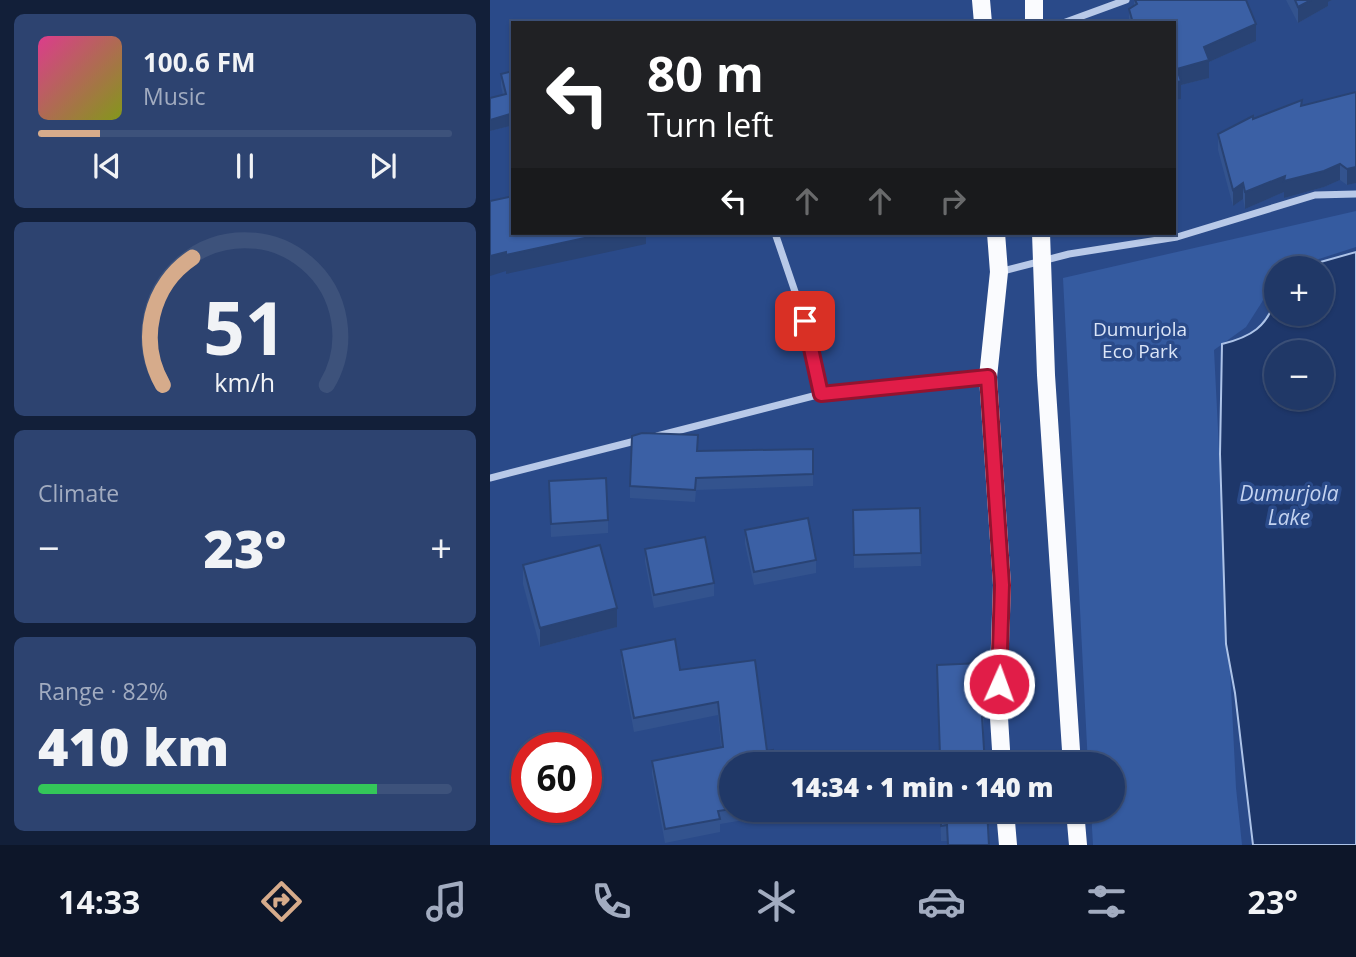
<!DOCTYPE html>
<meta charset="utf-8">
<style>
body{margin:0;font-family:"Open Sans",sans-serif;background:#2d4370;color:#f1f3f6;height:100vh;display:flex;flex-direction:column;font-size:26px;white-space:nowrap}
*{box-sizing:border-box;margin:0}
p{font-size:23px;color:#a2acc0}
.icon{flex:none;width:38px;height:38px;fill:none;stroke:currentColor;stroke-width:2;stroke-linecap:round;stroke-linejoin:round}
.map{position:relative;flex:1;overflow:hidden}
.details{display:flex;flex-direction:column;gap:14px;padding:14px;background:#121f39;width:490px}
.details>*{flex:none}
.top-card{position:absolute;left:21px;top:21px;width:665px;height:214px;border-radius:0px;box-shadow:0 2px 5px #0004,0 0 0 2px #3d527b;background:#202124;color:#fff;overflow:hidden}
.tools{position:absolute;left:774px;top:256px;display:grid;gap:14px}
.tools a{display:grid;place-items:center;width:70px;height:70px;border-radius:50%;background:#203867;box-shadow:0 2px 5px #0004,0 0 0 2px #3d527b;font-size:35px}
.speed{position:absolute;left:21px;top:732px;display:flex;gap:14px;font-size:35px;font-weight:700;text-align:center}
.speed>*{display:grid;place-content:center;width:91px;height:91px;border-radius:50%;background:#203867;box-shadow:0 2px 5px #0004,0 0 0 2px #3d527b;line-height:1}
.speed .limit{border:10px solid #d22;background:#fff;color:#111}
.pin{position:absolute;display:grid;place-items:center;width:60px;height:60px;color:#fff;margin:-30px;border-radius:14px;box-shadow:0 4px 10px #0006}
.me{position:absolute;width:77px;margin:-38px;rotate:2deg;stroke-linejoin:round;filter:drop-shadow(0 0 5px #0008)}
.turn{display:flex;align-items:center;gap:24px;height:147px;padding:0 21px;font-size:32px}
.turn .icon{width:91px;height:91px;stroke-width:2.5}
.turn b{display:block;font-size:49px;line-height:60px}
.lanes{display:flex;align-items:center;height:66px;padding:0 21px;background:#0003;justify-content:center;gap:35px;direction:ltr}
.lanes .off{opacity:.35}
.big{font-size:52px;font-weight:800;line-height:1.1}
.details .widget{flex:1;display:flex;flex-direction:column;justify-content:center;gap:10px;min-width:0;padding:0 24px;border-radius:10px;background:#2d4370}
.details .dial{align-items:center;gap:0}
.dial svg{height:182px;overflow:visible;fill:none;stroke:#3d527b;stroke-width:7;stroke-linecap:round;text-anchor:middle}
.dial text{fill:#f1f3f6;stroke:none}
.song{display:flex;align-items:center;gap:21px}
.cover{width:84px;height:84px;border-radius:10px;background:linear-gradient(135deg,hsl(330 70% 55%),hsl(70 70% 35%))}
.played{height:7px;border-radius:4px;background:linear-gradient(90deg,#d6ab8b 15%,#3d527b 15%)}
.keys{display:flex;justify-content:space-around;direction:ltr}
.heat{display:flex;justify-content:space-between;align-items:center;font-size:38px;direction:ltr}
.charge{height:10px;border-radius:5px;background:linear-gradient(90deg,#34c759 82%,#3d527b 0)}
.trip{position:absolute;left:229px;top:752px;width:406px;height:70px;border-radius:35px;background:#203867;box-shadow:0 2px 5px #0004,0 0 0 2px #3d527b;font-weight:800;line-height:70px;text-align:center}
.menu{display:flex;height:112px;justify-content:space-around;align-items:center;background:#0d1629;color:#a2acc0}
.menu .icon{width:49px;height:49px}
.menu .active{color:#d6ab8b}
.menu b{font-size:32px;color:#f1f3f6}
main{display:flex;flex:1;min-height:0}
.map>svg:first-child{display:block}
</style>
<main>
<section class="details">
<div class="widget">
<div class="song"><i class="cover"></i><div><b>100.6 FM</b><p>Music</p></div></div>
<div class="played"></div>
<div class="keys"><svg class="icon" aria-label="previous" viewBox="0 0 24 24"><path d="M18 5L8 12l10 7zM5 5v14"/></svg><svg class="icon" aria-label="pause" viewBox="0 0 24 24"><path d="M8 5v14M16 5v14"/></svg><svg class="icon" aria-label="next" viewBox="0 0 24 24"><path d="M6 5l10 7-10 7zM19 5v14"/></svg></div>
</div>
<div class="widget dial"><svg viewBox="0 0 100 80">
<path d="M14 69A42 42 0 1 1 86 69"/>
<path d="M14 69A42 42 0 0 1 27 13" stroke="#d6ab8b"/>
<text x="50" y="56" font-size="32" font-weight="700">51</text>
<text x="50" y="72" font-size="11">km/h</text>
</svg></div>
<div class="widget"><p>Climate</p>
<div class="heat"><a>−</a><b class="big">23°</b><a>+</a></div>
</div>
<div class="widget"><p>Range · 82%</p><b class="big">410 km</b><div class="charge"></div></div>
</section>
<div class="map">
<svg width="866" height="845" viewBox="0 0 866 845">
<rect width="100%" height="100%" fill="#2a4a89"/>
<polygon fill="#355ba0" points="866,211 866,247 801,268 786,268 786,273 772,302 756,327 724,350 746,788 752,845 603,845 601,810 623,810 623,765 598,765 573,278"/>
<path fill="#1e376a" stroke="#adc3e8" stroke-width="2" fill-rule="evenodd" d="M866,252V845H763L745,693L736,644L730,454L732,344C761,337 777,327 786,298V313H831V268H809ZM786,352H831V397H786Z"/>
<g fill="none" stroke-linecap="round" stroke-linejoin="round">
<g stroke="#b8c9e8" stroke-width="7">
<polyline points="573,23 636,0"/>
<polyline points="285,233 315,321 331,394"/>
<polyline points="509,272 579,254 687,237 825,195 866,194"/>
<polyline points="167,436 331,394 498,377"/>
<polyline points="0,478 149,440"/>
</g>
<g stroke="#fafbfe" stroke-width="18">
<polyline points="491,0 493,23"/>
<polyline points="544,0 544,23"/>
<polyline points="506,233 509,272 498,377 512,585 508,702 512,765"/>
<polyline points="551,233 556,375 582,765"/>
<polyline points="515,810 518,845"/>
<polyline points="585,810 588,845"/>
</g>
</g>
<g fill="#33538e">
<polygon points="644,0 756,0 766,41 719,62 719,78 691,85 691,99 684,100 684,23 639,23 639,9 644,6"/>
<polygon points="796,0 842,0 838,2 838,6 808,23"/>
<polygon points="23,71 23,136 20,126 0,131 0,98 13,95 11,86 11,74"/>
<polygon points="866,92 866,183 857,185 850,180 834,187 794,198 794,192 755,209 753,199 743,206 728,150 728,134 763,119"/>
<polygon points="323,449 323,486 206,490 205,502 140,498 140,486 208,451"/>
<polygon points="59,481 118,520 118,533 61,537"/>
<polygon points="430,508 431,566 364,568 363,510"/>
<polygon points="255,530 326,560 326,573 264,585 255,544"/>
<polygon points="155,549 224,583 224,596 164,608 155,562"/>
<polygon points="33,565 127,627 50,647 33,584"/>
<polygon points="131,650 190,670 265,660 242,765 242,810 290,810 290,814 230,824 230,832 175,843 162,774 162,761 231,747 228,715 144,732 131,663"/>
<polygon points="447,681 494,717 494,733 450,756"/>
<polygon points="450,810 497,810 499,845 458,845 457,841 451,841"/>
</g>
<g fill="#294374">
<polygon points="821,0 842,0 838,2 838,6 808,23 808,7"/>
<polygon points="766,24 766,41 719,62 719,78 691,85 691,99 684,100 684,83 687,69 714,47"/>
<polygon points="20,114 20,126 0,131 0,120"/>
<polygon points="850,164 850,180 834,187 794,198 794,192 755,209 755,192 795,176"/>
<polygon points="866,167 866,183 857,185 857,169"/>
<polygon points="753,183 753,199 743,206 743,190"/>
<polygon points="118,233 156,233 156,244 16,274 16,255"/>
<polygon points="16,252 16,271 0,276 0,256"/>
<polygon points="127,608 127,627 50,647 50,628"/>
</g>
<g fill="#3b60a5" stroke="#294374" stroke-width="2">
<polygon points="645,0 756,0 766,24 714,47 719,60 687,69 691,81 684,83 684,23 643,23 639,9 647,4"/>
<polygon points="805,0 821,0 808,7"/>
<polygon points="23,71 23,124 20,114 0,120 0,98 16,94 11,74"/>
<polygon points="866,92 866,167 857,169 850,164 834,171 794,181 795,176 755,192 753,183 743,190 728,134 763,116 763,119 812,100 811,106"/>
<polygon points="23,196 23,233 118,233 16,255 16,252 0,256 0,201"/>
<polygon points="152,433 208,435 207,451 323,449 323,474 206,478 205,490 140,486 142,436"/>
<polygon points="116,478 118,520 61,524 59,481"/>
<polygon points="430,508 431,553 364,555 363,510"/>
<polygon points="318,518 326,560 264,572 255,530"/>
<polygon points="215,537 224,583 164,595 155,549"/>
<polygon points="110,545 127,608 50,628 33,565"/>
<polygon points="185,639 190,670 265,660 277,751 283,750 285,765 242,765 242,809 228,811 230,819 175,829 162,761 233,747 228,702 144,718 131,650"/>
<polygon points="492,663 494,717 492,717 495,765 448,765 448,757 450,756 447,665"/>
<polygon points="451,810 497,810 499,845 458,845 457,825 451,826"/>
</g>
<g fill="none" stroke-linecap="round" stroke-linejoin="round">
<defs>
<polyline id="route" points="315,321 331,394 498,377 512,585 509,684"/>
</defs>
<use href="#route" stroke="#92132f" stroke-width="18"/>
<use href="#route" stroke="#e11d48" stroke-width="12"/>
</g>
<g text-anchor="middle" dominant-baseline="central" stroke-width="7" stroke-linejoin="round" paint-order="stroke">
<g font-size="19" fill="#dbe5f7" stroke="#2a4a89">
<text x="650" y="329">Dumurjola<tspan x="650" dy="22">Eco Park</tspan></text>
</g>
<g font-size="21" font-style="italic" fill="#c4d3f0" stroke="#2a4a89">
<text x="799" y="493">Dumurjola<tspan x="799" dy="24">Lake</tspan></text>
</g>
</g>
</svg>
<div class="tools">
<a>+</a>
<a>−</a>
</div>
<div class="speed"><div class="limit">60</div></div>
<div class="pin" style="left:315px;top:321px;background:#d93025"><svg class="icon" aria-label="arrive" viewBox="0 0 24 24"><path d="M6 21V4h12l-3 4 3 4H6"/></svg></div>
<svg class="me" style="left:509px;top:684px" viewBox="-20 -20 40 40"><circle r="17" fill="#e11d48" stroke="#fff" stroke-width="3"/><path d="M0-11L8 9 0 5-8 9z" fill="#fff"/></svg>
<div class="trip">14:34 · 1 min · 140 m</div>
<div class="top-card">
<div class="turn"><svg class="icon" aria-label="left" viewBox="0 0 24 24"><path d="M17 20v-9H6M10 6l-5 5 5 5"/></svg><div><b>80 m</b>Turn left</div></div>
<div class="lanes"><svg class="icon" aria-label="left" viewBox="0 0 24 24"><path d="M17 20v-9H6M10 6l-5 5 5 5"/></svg><svg class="icon off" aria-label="ahead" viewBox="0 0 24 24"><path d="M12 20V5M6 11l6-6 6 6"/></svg><svg class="icon off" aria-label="ahead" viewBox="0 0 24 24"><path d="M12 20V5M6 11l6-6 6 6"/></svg><svg class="icon off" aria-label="right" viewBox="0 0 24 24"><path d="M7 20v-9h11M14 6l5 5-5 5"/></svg></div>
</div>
</div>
</main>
<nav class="menu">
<b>14:33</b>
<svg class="icon active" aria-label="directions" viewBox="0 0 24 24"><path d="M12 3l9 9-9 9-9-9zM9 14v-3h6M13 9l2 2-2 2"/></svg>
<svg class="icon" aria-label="music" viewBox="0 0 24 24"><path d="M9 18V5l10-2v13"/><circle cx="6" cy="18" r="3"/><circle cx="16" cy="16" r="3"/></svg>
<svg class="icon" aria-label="phone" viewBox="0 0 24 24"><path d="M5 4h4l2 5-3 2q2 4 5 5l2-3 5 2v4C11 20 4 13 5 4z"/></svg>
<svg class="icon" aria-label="climate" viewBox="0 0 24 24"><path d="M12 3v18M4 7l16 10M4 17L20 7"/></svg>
<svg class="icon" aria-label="car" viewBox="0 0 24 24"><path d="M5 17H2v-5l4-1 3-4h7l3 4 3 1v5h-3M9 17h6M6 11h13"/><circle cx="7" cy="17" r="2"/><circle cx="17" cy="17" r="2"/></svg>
<svg class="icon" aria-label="filters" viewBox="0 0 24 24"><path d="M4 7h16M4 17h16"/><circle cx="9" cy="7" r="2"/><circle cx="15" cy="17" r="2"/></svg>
<b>23°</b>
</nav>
